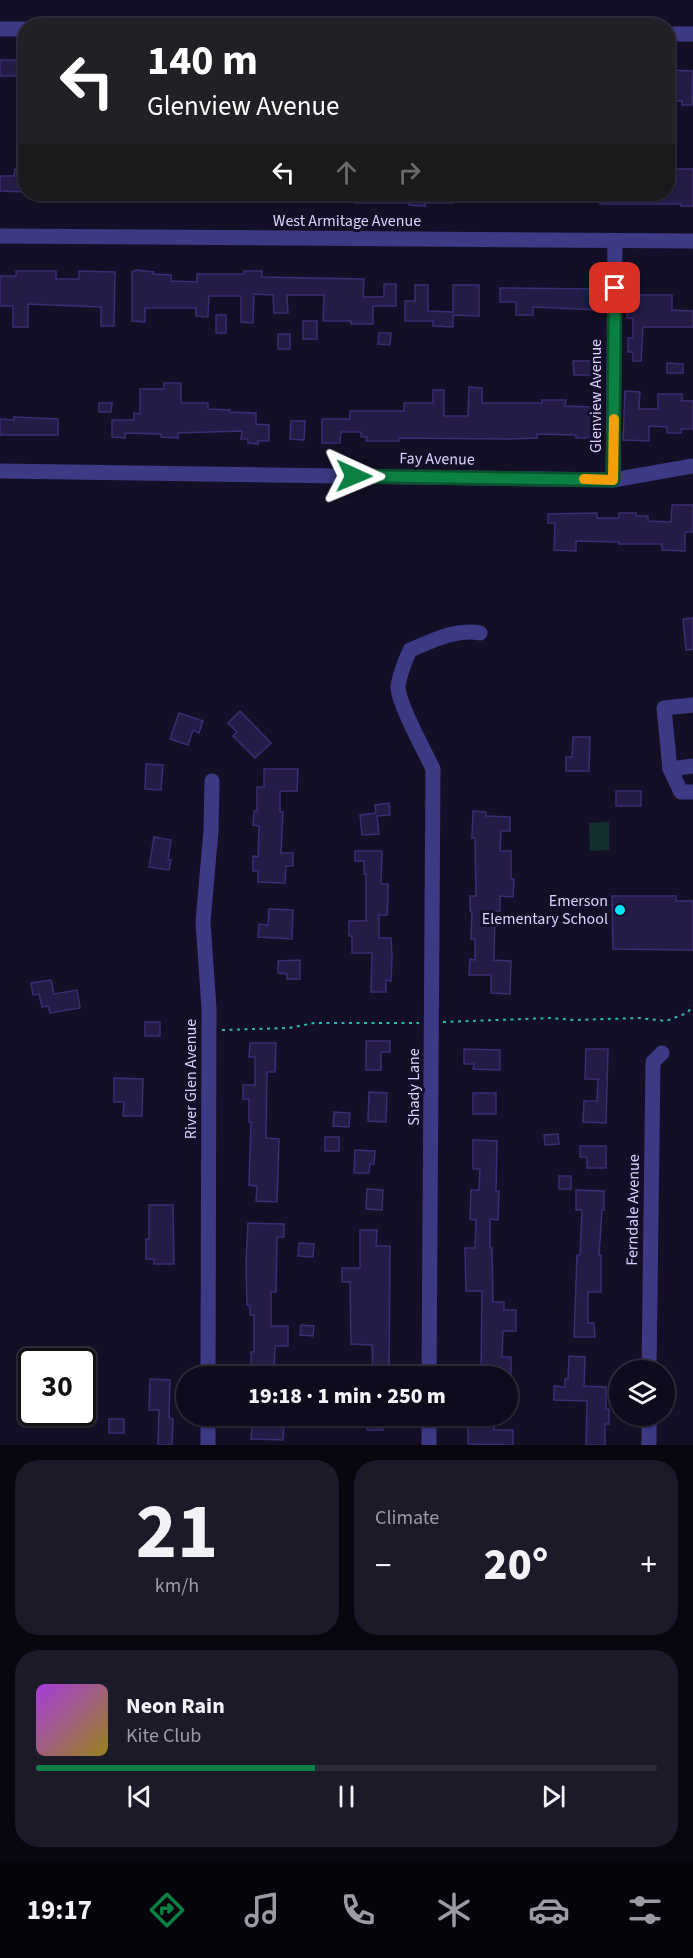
<!DOCTYPE html>
<meta charset="utf-8">
<style>
body{margin:0;font-family:"Source Sans 3",sans-serif;background:#1c1929;color:#f1f3f6;height:100vh;display:flex;flex-direction:column;font-size:22px;white-space:nowrap}
*{box-sizing:border-box;margin:0}
p{font-size:20px;color:#9b9ba3}
.icon{flex:none;width:33px;height:33px;fill:none;stroke:currentColor;stroke-width:2;stroke-linecap:round;stroke-linejoin:round}
.map{position:relative;height:1445px;overflow:hidden}
.drawer{display:flex;flex-direction:column;gap:15px;padding:15px;background:#08060f;flex:1}
.drawer>*{flex:none}
.top-card{position:absolute;left:18px;top:18px;width:657px;height:183px;border-radius:24px;box-shadow:0 2px 4px #0004,0 0 0 2px #2e2b3b;background:#202124;color:#fff;overflow:hidden}
.controls{position:absolute;left:609px;top:1360px;display:grid;gap:12px}
.controls a{display:grid;place-items:center;width:66px;height:66px;border-radius:50%;background:#0e0b1c;box-shadow:0 2px 4px #0004,0 0 0 2px #2e2b3b;font-size:30px}
.speed{position:absolute;left:18px;top:1348px;display:flex;gap:12px;font-size:30px;font-weight:700;text-align:center}
.speed>*{display:grid;place-content:center;width:78px;height:78px;border-radius:50%;background:#0e0b1c;box-shadow:0 2px 4px #0004,0 0 0 2px #2e2b3b;line-height:1}
.speed .limit{border:3px solid #111;border-radius:9px;background:#fff;color:#111}
.pin{position:absolute;display:grid;place-items:center;width:51px;height:51px;color:#fff;margin:-26px;border-radius:12px;box-shadow:0 3px 9px #0006}
.me{position:absolute;width:66px;margin:-33px;rotate:91deg;stroke-linejoin:round;filter:drop-shadow(0 0 4px #0008)}
.turn{display:flex;align-items:center;gap:21px;height:126px;padding:0 30px;font-size:27px}
.turn .icon{width:78px;height:78px;stroke-width:2.5}
.turn b{display:block;font-size:42px;line-height:51px}
.lanes{display:flex;align-items:center;height:57px;padding:0 30px;background:#0003;justify-content:center;gap:30px;direction:ltr}
.lanes .off{opacity:.35}
.big{font-size:45px;font-weight:800;line-height:1.1}
.drawer .widget{flex:1;display:flex;flex-direction:column;justify-content:center;gap:9px;min-width:0;padding:0 21px;border-radius:24px;background:#1c1929}
.drawer .dial{align-items:center;gap:0}
.dial b{font-size:78px;line-height:1}
.song{display:flex;align-items:center;gap:18px}
.cover{width:72px;height:72px;border-radius:9px;background:linear-gradient(135deg,hsl(280 70% 55%),hsl(50 70% 35%))}
.played{height:6px;border-radius:3px;background:linear-gradient(90deg,#0b8043 45%,#2e2b3b 45%)}
.keys{display:flex;justify-content:space-around;direction:ltr}
.heat{display:flex;justify-content:space-between;align-items:center;font-size:33px;direction:ltr}
.drawer .tiles{flex:1;display:grid;gap:15px;grid-template-columns:1fr 1fr}
.widget:last-child{grid-column:span 2}
.trip{position:absolute;left:176px;top:1366px;width:342px;height:60px;border-radius:30px;background:#0e0b1c;box-shadow:0 2px 4px #0004,0 0 0 2px #2e2b3b;font-weight:800;line-height:60px;text-align:center}
.dock{display:flex;height:96px;justify-content:space-around;align-items:center;background:#06040b;color:#9b9ba3}
.dock .icon{width:42px;height:42px}
.dock .current{color:#0b8043}
.dock b{font-size:27px;color:#f1f3f6}
.map>svg:first-child{display:block}
</style>
<div class="map">
<svg width="693" height="1445" viewBox="0 0 693 1445">
<rect width="100%" height="100%" fill="#130f26"/>
<polygon fill="#12302f" points="609,822 609,850 590,851 589,823"/>
<g fill="#241b47" stroke="#3b2d73" stroke-width="1.5">
<rect x="0" y="60" width="26" height="16"/>
<polygon points="668,70 693,71 692,105 682,105 682,101 668,100"/>
<polygon points="15,169 26,169 26,192 0,191 0,176 14,176"/>
<polygon points="668,169 693,169 693,206 681,206 681,204 600,204 600,194 668,194"/>
<polygon points="355,194 453,194 453,203 425,203 425,206 409,205 409,203 355,203"/>
<polygon points="136,270 154,272 153,274 171,275 171,281 197,282 197,274 244,274 244,271 262,271 262,277 364,279 363,297 384,297 384,284 396,284 396,306 373,306 373,324 351,324 351,321 323,321 324,295 287,295 288,313 274,313 273,295 254,294 253,323 241,322 241,296 209,296 208,317 196,316 196,308 145,308 145,322 132,321 132,272"/>
<polygon points="16,271 56,271 56,279 79,279 79,271 115,272 114,326 101,326 101,307 28,304 28,327 13,327 13,306 0,306 0,276 16,276"/>
<polygon points="415,285 428,285 428,311 453,312 453,285 479,285 479,316 453,315 453,327 433,326 433,321 405,321 405,301 415,301"/>
<polygon points="500,288 598,289 598,310 533,307 533,315 516,315 516,302 500,302"/>
<polygon points="633,295 672,295 672,310 693,311 693,327 643,327 641,361 633,361 633,352 628,352 628,338 633,338 633,318 627,318 628,307 633,307"/>
<rect x="216" y="315" width="10" height="18"/>
<rect x="303" y="321" width="14" height="18"/>
<polygon points="379,333 391,333 390,345 378,344"/>
<rect x="278" y="334" width="12" height="15"/>
<polygon points="573,361 591,361 591,375 574,375"/>
<polygon points="667,363 683,364 683,373 667,373"/>
<polygon points="164,383 181,383 181,403 208,403 208,409 230,410 230,412 256,413 256,424 269,425 269,441 258,441 258,444 248,443 248,439 241,439 242,431 178,433 178,438 161,437 161,434 125,433 125,438 112,437 112,420 134,420 134,413 140,414 140,389 164,389"/>
<polygon points="469,387 482,388 482,403 542,403 542,400 566,400 565,406 594,407 593,438 576,438 576,435 537,434 537,438 509,439 399,438 399,441 366,441 367,437 361,437 361,432 341,432 340,443 322,443 322,419 350,419 350,411 404,411 404,403 433,403 433,390 444,390 444,416 468,416"/>
<polygon points="625,391 640,392 639,409 658,409 658,394 682,394 682,401 693,401 693,429 681,429 681,433 667,433 667,427 649,426 649,441 623,440"/>
<polygon points="99,403 112,403 111,412 99,412"/>
<polygon points="14,417 58,419 58,435 0,435 0,419 14,420"/>
<polygon points="291,421 305,421 304,440 290,439"/>
<polygon points="672,505 693,505 693,532 685,532 685,551 662,550 662,544 619,544 619,542 576,541 576,551 554,550 555,523 548,523 548,514 597,513 597,518 619,518 619,513 636,513 636,516 648,516 648,521 671,522"/>
<polygon points="693,618 693,649 686,650 683,619"/>
<polygon points="240,711 271,743 255,758 233,736 237,732 228,723"/>
<polygon points="179,713 203,721 199,733 193,730 188,745 170,739"/>
<polygon points="573,737 590,737 589,771 566,771 566,757 572,757"/>
<polygon points="146,764 163,765 161,790 145,789"/>
<polygon points="264,769 298,769 297,791 280,791 280,812 283,812 281,853 293,853 293,866 286,866 285,883 258,882 258,871 253,871 253,856 258,857 259,826 253,825 254,811 257,811 257,787 264,787"/>
<rect x="616" y="791" width="25" height="15"/>
<polygon points="389,803 390,815 377,816 379,834 362,835 360,815 376,813 375,805"/>
<polygon points="473,811 486,812 486,816 510,817 510,831 501,831 500,851 511,851 511,879 514,879 513,897 500,896 500,911 495,911 494,960 511,961 510,994 491,993 491,975 469,975 470,959 475,960 475,939 471,939 472,911 470,911 470,896 476,896 475,838 472,838"/>
<polygon points="154,837 171,840 168,860 171,860 169,870 149,867"/>
<polygon points="355,851 382,851 381,884 388,884 388,898 387,915 379,915 379,938 391,938 392,959 391,981 386,980 386,992 371,992 372,953 352,953 352,936 349,936 349,921 366,921 366,874 364,874 364,861 355,861"/>
<polygon points="612,896 676,896 676,901 693,901 693,950 613,949"/>
<polygon points="269,909 293,910 292,939 258,937 259,924 268,925"/>
<polygon points="300,960 300,979 287,979 287,974 278,973 278,961"/>
<polygon points="51,980 54,994 77,990 80,1008 50,1013 48,1006 42,1007 39,994 33,995 31,983"/>
<rect x="145" y="1022" width="15" height="14"/>
<polygon points="366,1041 390,1041 390,1052 381,1052 381,1070 366,1070"/>
<polygon points="250,1043 276,1043 275,1072 267,1072 266,1138 279,1139 277,1202 256,1201 257,1186 249,1185 251,1122 249,1122 249,1099 243,1099 243,1085 255,1085 255,1057 249,1057"/>
<polygon points="464,1049 500,1050 500,1070 473,1069 474,1064 464,1064"/>
<polygon points="586,1049 608,1049 606,1123 583,1122 584,1101 597,1101 598,1079 585,1079"/>
<polygon points="114,1078 143,1079 142,1116 123,1116 124,1102 114,1102"/>
<polygon points="369,1092 387,1093 386,1122 368,1121"/>
<rect x="473" y="1093" width="23" height="21"/>
<polygon points="334,1112 350,1113 349,1127 333,1126"/>
<polygon points="558,1134 559,1144 545,1145 544,1135"/>
<rect x="325" y="1137" width="14" height="14"/>
<polygon points="473,1140 497,1141 496,1191 499,1191 498,1220 490,1219 490,1248 492,1248 493,1302 504,1302 504,1310 516,1310 516,1331 503,1331 502,1357 511,1357 511,1377 481,1377 482,1291 466,1291 465,1248 475,1248 476,1220 470,1219 471,1190 479,1190 480,1169 473,1169"/>
<polygon points="580,1146 606,1146 606,1168 587,1168 587,1157 580,1157"/>
<polygon points="355,1150 375,1151 374,1164 370,1164 369,1173 354,1173"/>
<rect x="559" y="1176" width="12" height="13"/>
<polygon points="367,1189 383,1190 382,1210 366,1209"/>
<polygon points="576,1190 604,1191 604,1210 602,1210 599,1255 601,1255 601,1292 588,1292 588,1323 594,1323 595,1337 574,1337 577,1255 580,1255 582,1210 576,1210"/>
<polygon points="149,1205 173,1205 174,1264 154,1264 154,1259 146,1259 146,1239 149,1239"/>
<polygon points="248,1223 284,1224 284,1237 277,1237 276,1292 271,1292 271,1326 288,1326 288,1346 275,1346 274,1377 251,1377 251,1352 254,1352 254,1315 250,1315 250,1306 247,1305 246,1261"/>
<polygon points="360,1230 377,1230 376,1246 390,1246 389,1377 373,1377 372,1345 351,1344 350,1282 342,1282 342,1268 360,1268"/>
<polygon points="299,1243 314,1244 313,1257 298,1256"/>
<polygon points="301,1325 314,1326 313,1336 300,1335"/>
<polygon points="569,1356 585,1357 584,1386 606,1387 606,1409 609,1409 609,1424 605,1424 605,1445 586,1445 587,1401 554,1400 554,1386 565,1387 565,1379 568,1379"/>
<polygon points="150,1379 170,1380 169,1418 173,1419 172,1445 158,1445 159,1410 149,1410"/>
<polygon points="259,1416 274,1416 274,1424 284,1424 283,1440 251,1439 252,1424 258,1425"/>
<rect x="367" y="1416" width="16" height="14"/>
<polygon points="468,1416 495,1416 494,1430 513,1430 513,1445 468,1444"/>
<rect x="109" y="1419" width="15" height="14"/>
</g>
<g fill="none" stroke-linecap="round" stroke-linejoin="round">
<g stroke="#2fb8b0" stroke-width="2" stroke-dasharray="3 4.5" stroke-linecap="butt">
<polyline points="443,1022 551,1018 574,1020 639,1018 666,1021 687,1013 693,1006"/>
<polyline points="222,1030 289,1028 314,1023 419,1023"/>
</g>
<g stroke="#3d3a85" stroke-width="15">
<polyline points="0,29 26,29"/>
<polyline points="668,34 693,34"/>
<polyline points="0,236 693,241"/>
<polyline points="0,471 613,480 693,466"/>
<polyline points="613,480 615,241"/>
<polyline points="693,705 664,708 670,769 681,792 693,792"/>
<polyline points="670,769 693,766"/>
<polyline points="649,1371 653,1062 662,1053"/>
<polyline points="208,1377 209,1008 203,922 211,831 212,781"/>
<path d="M429,1377L433,769C425,752 397,701 398,686C400,673 405,661 410,650C432,641 456,628 480,633"/>
<polyline points="208,1445 208,1416"/>
<polyline points="429,1445 429,1416"/>
<polyline points="649,1445 649,1416"/>
</g>
</g>
<g fill="none" stroke-linecap="round" stroke-linejoin="round">
<defs>
<polyline id="route" points="354,476 613,480 615,288"/>
</defs>
<use href="#route" stroke="#07532c" stroke-width="15"/>
<use href="#route" stroke="#0b8043" stroke-width="10"/>
<polyline stroke="#f59e0b" stroke-width="10" points="584,479 613,480 614,419"/>
</g>
<circle fill="#00e5ff" stroke="#130f26" stroke-width="2" cx="620" cy="910" r="6"/>
<g text-anchor="middle" dominant-baseline="central" stroke-width="6" stroke-linejoin="round" paint-order="stroke">
<g font-size="16" fill="#d9d4ff" stroke="#130f26">
<text x="347" y="221">West Armitage Avenue</text>
<text transform="translate(596 396) rotate(-90)">Glenview Avenue</text>
<text transform="translate(437 459) rotate(1)">Fay Avenue</text>
<text transform="translate(191 1079) rotate(-90)">River Glen Avenue</text>
<text transform="translate(414 1087) rotate(-90)">Shady Lane</text>
<text transform="translate(633 1210) rotate(-89)">Ferndale Avenue</text>
</g>
<g font-size="16" fill="#d9d4ff" stroke="#130f26" text-anchor="end">
<text x="608" y="901">Emerson<tspan x="608" dy="18">Elementary School</tspan></text>
</g>
</g>
</svg>
<div class="controls">
<a><svg class="icon" aria-label="layers" viewBox="0 0 24 24"><path d="M12 4l9 5-9 5-9-5zM3 14l9 5 9-5"/></svg></a>
</div>
<div class="speed"><div class="limit">30</div></div>
<div class="pin" style="left:615px;top:288px;background:#d93025"><svg class="icon" aria-label="arrive" viewBox="0 0 24 24"><path d="M6 21V4h12l-3 4 3 4H6"/></svg></div>
<svg class="me" style="left:354px;top:476px" viewBox="-20 -20 40 40"><path d="M0-17L14 15 0 8-14 15z" fill="#0b8043" stroke="#fff" stroke-width="4"/></svg>
<div class="trip">19:18 · 1 min · 250 m</div>
<div class="top-card">
<div class="turn"><svg class="icon" aria-label="left" viewBox="0 0 24 24"><path d="M17 20v-9H6M10 6l-5 5 5 5"/></svg><div><b>140 m</b>Glenview Avenue</div></div>
<div class="lanes"><svg class="icon" aria-label="left" viewBox="0 0 24 24"><path d="M17 20v-9H6M10 6l-5 5 5 5"/></svg><svg class="icon off" aria-label="ahead" viewBox="0 0 24 24"><path d="M12 20V5M6 11l6-6 6 6"/></svg><svg class="icon off" aria-label="right" viewBox="0 0 24 24"><path d="M7 20v-9h11M14 6l5 5-5 5"/></svg></div>
</div>
</div>
<section class="drawer">
<div class="tiles">
<div class="widget dial"><b>21</b><p>km/h</p></div>
<div class="widget"><p>Climate</p>
<div class="heat"><a>−</a><b class="big">20°</b><a>+</a></div>
</div>
<div class="widget">
<div class="song"><i class="cover"></i><div><b>Neon Rain</b><p>Kite Club</p></div></div>
<div class="played"></div>
<div class="keys"><svg class="icon" aria-label="previous" viewBox="0 0 24 24"><path d="M18 5L8 12l10 7zM5 5v14"/></svg><svg class="icon" aria-label="pause" viewBox="0 0 24 24"><path d="M8 5v14M16 5v14"/></svg><svg class="icon" aria-label="next" viewBox="0 0 24 24"><path d="M6 5l10 7-10 7zM19 5v14"/></svg></div>
</div>
</div>
</section>
<nav class="dock">
<b>19:17</b>
<svg class="icon current" aria-label="directions" viewBox="0 0 24 24"><path d="M12 3l9 9-9 9-9-9zM9 14v-3h6M13 9l2 2-2 2"/></svg>
<svg class="icon" aria-label="music" viewBox="0 0 24 24"><path d="M9 18V5l10-2v13"/><circle cx="6" cy="18" r="3"/><circle cx="16" cy="16" r="3"/></svg>
<svg class="icon" aria-label="phone" viewBox="0 0 24 24"><path d="M5 4h4l2 5-3 2q2 4 5 5l2-3 5 2v4C11 20 4 13 5 4z"/></svg>
<svg class="icon" aria-label="climate" viewBox="0 0 24 24"><path d="M12 3v18M4 7l16 10M4 17L20 7"/></svg>
<svg class="icon" aria-label="car" viewBox="0 0 24 24"><path d="M5 17H2v-5l4-1 3-4h7l3 4 3 1v5h-3M9 17h6M6 11h13"/><circle cx="7" cy="17" r="2"/><circle cx="17" cy="17" r="2"/></svg>
<svg class="icon" aria-label="filters" viewBox="0 0 24 24"><path d="M4 7h16M4 17h16"/><circle cx="9" cy="7" r="2"/><circle cx="15" cy="17" r="2"/></svg>
</nav>
